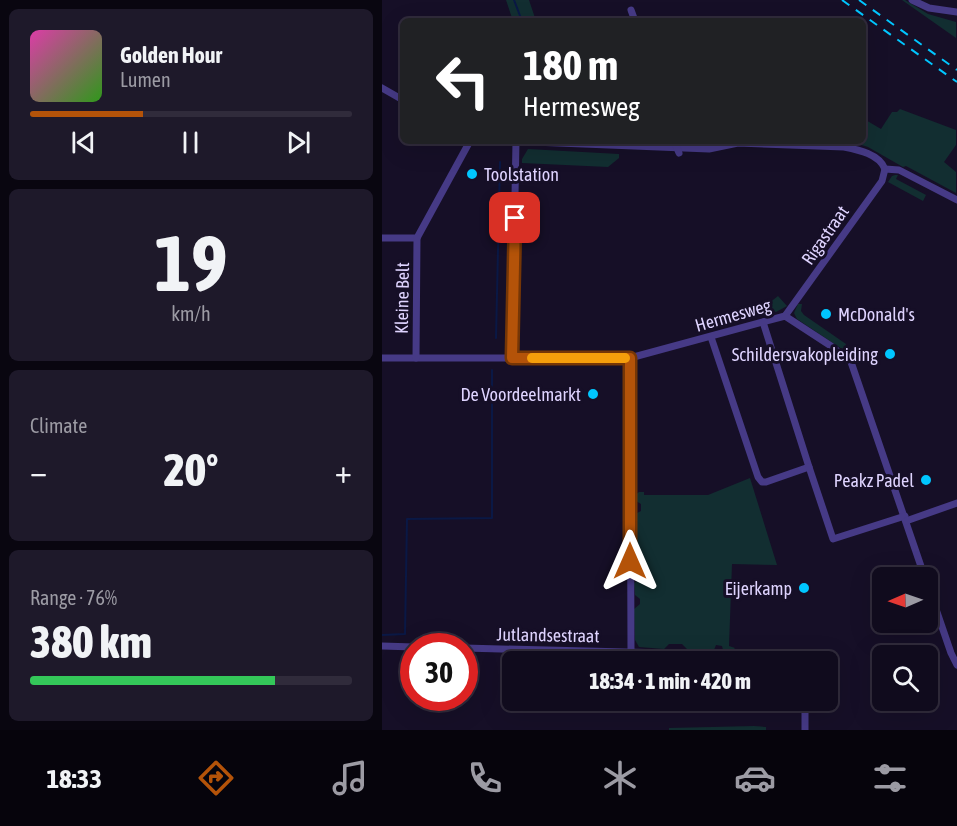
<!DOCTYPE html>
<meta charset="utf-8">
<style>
body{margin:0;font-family:"Asap Condensed",sans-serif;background:#1e192a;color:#f1f3f6;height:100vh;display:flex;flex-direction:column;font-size:22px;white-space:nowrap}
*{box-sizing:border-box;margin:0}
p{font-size:20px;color:#9c9ba4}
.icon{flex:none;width:33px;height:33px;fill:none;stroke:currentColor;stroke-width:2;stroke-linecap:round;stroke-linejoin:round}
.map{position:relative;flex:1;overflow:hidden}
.sheet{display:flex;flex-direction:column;gap:9px;padding:9px;background:#090610;width:382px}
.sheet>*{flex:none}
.top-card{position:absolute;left:18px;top:18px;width:466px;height:126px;border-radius:9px;box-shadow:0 6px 24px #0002,0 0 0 2px #302b3b;background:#202124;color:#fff;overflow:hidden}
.needle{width:39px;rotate:268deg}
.buttons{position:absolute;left:490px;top:567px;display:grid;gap:12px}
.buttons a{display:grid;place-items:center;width:66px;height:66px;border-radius:9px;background:#100b1d;box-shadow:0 6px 24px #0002,0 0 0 2px #302b3b;font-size:30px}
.speed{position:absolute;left:18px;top:633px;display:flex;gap:12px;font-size:30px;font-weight:700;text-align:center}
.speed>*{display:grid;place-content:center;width:78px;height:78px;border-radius:50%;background:#100b1d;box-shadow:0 6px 24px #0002,0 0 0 2px #302b3b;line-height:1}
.speed .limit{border:9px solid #d22;background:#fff;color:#111}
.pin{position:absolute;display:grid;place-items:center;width:51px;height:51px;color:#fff;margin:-26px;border-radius:12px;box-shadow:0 3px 9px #0006}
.me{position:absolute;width:66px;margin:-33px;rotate:0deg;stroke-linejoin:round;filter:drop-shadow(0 0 4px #0008)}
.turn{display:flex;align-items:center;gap:21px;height:126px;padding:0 24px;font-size:27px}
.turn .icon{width:78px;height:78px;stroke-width:2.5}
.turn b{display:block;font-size:42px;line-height:51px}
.big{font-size:45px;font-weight:800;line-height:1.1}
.sheet .card{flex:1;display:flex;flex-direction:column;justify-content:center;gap:9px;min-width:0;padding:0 21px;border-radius:9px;background:#1e192a}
.sheet .dial{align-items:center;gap:0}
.dial b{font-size:78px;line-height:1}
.song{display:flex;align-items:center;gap:18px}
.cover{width:72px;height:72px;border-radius:9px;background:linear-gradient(135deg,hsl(320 70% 55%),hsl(110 70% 35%))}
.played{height:6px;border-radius:3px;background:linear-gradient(90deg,#b45309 35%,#302b3b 35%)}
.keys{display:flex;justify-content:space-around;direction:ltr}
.heat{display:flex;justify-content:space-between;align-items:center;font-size:33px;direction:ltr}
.charge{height:9px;border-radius:4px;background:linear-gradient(90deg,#34c759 76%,#302b3b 0)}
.trip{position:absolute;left:120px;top:651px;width:336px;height:60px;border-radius:9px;background:#100b1d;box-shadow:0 6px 24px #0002,0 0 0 2px #302b3b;font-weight:800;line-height:60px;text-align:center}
.menu{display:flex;height:96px;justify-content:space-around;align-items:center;background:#06040c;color:#9c9ba4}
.menu .icon{width:42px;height:42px}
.menu .active{color:#b45309}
.menu b{font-size:27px;color:#f1f3f6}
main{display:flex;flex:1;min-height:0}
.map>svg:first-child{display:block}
</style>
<main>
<section class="sheet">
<div class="card">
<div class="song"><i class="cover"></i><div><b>Golden Hour</b><p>Lumen</p></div></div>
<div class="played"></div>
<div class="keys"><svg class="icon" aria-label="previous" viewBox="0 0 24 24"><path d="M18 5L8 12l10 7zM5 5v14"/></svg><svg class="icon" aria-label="pause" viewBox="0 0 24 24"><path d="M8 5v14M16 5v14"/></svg><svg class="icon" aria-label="next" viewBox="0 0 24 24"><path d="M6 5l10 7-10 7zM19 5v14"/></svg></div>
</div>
<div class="card dial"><b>19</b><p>km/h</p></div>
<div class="card"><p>Climate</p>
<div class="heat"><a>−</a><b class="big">20°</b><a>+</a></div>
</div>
<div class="card"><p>Range · 76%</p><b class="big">380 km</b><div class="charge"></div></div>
</section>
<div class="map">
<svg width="575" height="730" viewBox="0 0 575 730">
<rect width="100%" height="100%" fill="#160f27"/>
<g fill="#122e31">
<polygon points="124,0 147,0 154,21 131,21"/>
<polygon points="520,0 523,0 546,14 574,22 574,38"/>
<polygon points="518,109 574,130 574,145 562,162 574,172 574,193 524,166 521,167 486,147 467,141 482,141 482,119 499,129 510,112 515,112"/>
<polygon points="146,149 237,154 237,158 226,167 140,163 140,159"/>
<polygon points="513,175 516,175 514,179 544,195 541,201 506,182 510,176"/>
<polygon points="396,296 405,306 394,312 382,309 381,308"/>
<polygon points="416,304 420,304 419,311 422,315 464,344 463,348 460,349 415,319 412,313"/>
<polygon points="340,314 360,314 360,321 345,326"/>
<polygon points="368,478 395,565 350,564 347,646 353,648 351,650 341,650 340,646 334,645 332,650 305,649 300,644 287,644 282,649 257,647 253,640 252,609 258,604 258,599 253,595 252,583 258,579 258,565 254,564 252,560 252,518 253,514 259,511 259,504 254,501 253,495 257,492 262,492 262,495 326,495"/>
<polygon points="372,726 384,727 384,730 287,730 287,728"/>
</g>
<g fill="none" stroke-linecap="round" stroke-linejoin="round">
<g stroke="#0a1845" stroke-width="2">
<polyline points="132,0 140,21"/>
<polyline points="114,338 118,162"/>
<polyline points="0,635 23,634 25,519 110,518 110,370"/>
</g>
<g stroke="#463a86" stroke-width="7">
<polyline points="530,0 547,8 575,12"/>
<polyline points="249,10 253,21"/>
<polyline points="0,88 21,100"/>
<path d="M126,141L327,149L356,143L462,147C477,150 497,154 503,169"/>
<polyline points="292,141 297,153"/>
<polyline points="503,169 517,170 575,200"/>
<polyline points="0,238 35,238 88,141"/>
<polyline points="403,316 500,181 503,169"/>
<polyline points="329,337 376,477 380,482 384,482 427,467 381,322"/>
<polyline points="0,358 248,358 403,316 449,346 469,362 543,578"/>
<polyline points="34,358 35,238"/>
<polyline points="130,358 134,141"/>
<polyline points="248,358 249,651"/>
<polyline points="427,467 451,539 523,516"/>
<polyline points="524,521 575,503"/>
<polyline points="546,586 569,653 575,665"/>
<polyline points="0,646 32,647"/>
<polyline points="82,648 404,656 418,662"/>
<polyline points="423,730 423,700"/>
</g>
<g stroke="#00c6ff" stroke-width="2" stroke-dasharray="9 8" stroke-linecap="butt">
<polyline points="460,0 575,82"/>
<polyline points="477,0 575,70"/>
</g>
</g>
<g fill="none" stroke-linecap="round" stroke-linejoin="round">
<defs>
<polyline id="route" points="133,218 130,358 248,358 248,561"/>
</defs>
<use href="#route" stroke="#753606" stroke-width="15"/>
<use href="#route" stroke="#b45309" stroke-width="10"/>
<polyline stroke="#f59e0b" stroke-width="10" points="150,358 243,358"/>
</g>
<g fill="#00c6ff" stroke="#160f27" stroke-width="2">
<circle cx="90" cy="174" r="6"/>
<circle cx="444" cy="314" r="6"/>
<circle cx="508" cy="354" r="6"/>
<circle cx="211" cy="394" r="6"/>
<circle cx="544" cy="480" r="6"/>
<circle cx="422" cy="588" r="6"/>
</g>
<g text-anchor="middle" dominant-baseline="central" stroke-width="6" stroke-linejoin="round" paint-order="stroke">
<g font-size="18" fill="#dfd4ff" stroke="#160f27" text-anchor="end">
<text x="102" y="174" text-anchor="start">Toolstation</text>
<text x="456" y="314" text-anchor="start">McDonald's</text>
<text x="496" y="354">Schildersvakopleiding</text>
<text x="199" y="394">De Voordeelmarkt</text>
<text x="532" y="480">Peakz Padel</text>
<text x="410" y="588">Eijerkamp</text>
</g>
<g font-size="18" fill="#dfd4ff" stroke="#160f27">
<text transform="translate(443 235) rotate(-55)">Rigastraat</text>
<text transform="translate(20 298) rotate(-89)">Kleine Belt</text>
<text transform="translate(351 315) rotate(-16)">Hermesweg</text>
<text transform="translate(166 635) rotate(1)">Jutlandsestraat</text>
</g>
</g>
</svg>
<div class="buttons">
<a><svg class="needle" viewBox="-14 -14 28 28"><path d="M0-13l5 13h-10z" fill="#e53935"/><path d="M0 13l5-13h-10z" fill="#9c9ba4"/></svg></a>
<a><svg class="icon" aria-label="search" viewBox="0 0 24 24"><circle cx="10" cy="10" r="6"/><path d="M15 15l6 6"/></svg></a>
</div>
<div class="speed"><div class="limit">30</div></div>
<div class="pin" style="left:133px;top:218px;background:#d93025"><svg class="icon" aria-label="arrive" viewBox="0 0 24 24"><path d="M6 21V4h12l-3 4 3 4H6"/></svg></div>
<svg class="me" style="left:248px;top:561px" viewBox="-20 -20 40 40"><path d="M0-17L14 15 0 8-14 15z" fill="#b45309" stroke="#fff" stroke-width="4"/></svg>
<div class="trip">18:34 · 1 min · 420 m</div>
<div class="top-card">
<div class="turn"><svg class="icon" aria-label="left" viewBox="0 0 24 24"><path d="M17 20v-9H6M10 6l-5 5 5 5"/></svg><div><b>180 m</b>Hermesweg</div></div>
</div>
</div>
</main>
<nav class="menu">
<b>18:33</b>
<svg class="icon active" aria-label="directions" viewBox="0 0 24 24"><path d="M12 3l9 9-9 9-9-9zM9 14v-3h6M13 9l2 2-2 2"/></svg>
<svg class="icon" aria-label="music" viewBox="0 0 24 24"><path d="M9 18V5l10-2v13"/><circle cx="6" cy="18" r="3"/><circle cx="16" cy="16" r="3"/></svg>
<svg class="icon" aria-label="phone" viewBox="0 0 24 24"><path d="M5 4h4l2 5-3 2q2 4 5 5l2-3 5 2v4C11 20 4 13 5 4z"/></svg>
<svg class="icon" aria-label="climate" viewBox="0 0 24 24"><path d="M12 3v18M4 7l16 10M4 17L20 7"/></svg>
<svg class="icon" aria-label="car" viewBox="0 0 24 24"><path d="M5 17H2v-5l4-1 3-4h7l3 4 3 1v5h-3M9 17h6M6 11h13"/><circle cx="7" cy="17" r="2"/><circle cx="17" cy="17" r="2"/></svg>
<svg class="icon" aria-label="filters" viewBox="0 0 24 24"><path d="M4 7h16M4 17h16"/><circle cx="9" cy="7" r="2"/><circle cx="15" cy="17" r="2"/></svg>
</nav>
